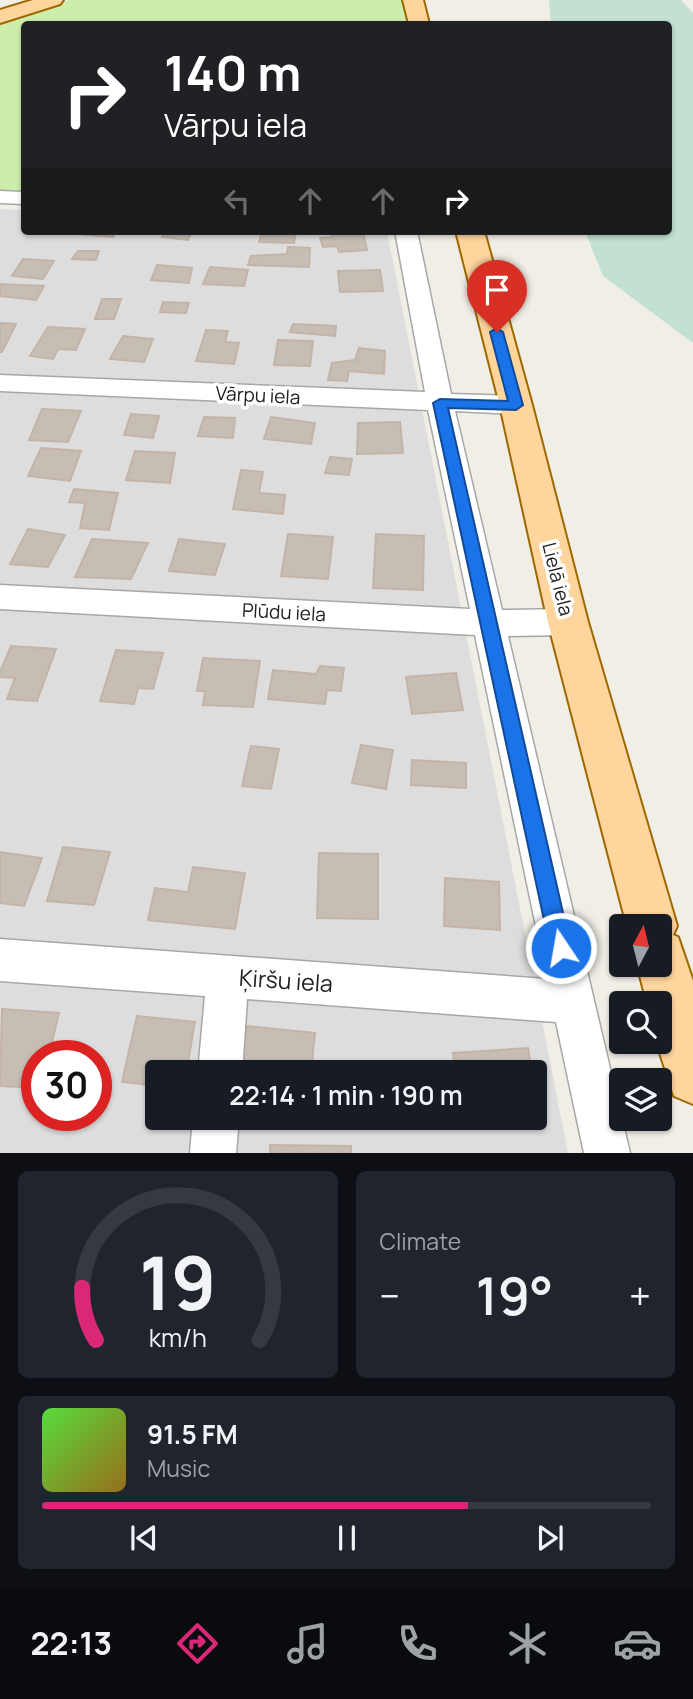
<!DOCTYPE html>
<meta charset="utf-8">
<style>
body{margin:0;font-family:Manrope,sans-serif;background:#20242c;color:#f1f3f6;height:100vh;display:flex;flex-direction:column;font-size:26px;white-space:nowrap}
*{box-sizing:border-box;margin:0}
p{font-size:23px;color:#9ea1a6}
.icon{flex:none;width:38px;height:38px;fill:none;stroke:currentColor;stroke-width:2;stroke-linecap:round;stroke-linejoin:round}
.map{position:relative;height:1153px;overflow:hidden}
.details{display:flex;flex-direction:column;gap:18px;padding:18px;background:#0d0f14;flex:1}
.details>*{flex:none}
.guide{position:absolute;left:21px;top:21px;width:651px;height:214px;border-radius:7px;box-shadow:0 2px 5px #0004;background:#202124;color:#fff;overflow:hidden}
.needle{width:46px;rotate:7deg}
.fabs{position:absolute;left:609px;top:914px;display:grid;gap:14px}
.fabs a{display:grid;place-items:center;width:63px;height:63px;border-radius:7px;background:#171b24;box-shadow:0 2px 5px #0004;font-size:35px}
.speed{position:absolute;left:21px;top:1040px;display:flex;gap:14px;font-size:35px;font-weight:700;text-align:center}
.speed>*{display:grid;place-content:center;width:91px;height:91px;border-radius:50%;background:#171b24;box-shadow:0 2px 5px #0004;line-height:1}
.speed .limit{border:10px solid #d22;background:#fff;color:#111}
.pin{position:absolute;display:grid;place-items:center;width:60px;height:60px;color:#fff;margin:-72px -30px;border-radius:50% 50% 50% 0;rotate:-45deg;box-shadow:0 0 7px #0007}
.pin .icon{rotate:45deg}
.me{position:absolute;width:77px;margin:-38px;rotate:348deg;stroke-linejoin:round;filter:drop-shadow(0 0 5px #0008)}
.turn{display:flex;align-items:center;gap:24px;height:147px;padding:0 28px;font-size:32px}
.turn .icon{width:91px;height:91px;stroke-width:2.5}
.turn b{display:block;font-size:49px;line-height:60px}
.lanes{display:flex;align-items:center;height:66px;padding:0 28px;background:#0003;justify-content:center;gap:35px;direction:ltr}
.lanes .off{opacity:.35}
.big{font-size:52px;font-weight:600;line-height:1.1}
.details .widget{flex:1;display:flex;flex-direction:column;justify-content:center;gap:10px;min-width:0;padding:0 24px;border-radius:10px;background:#20242c}
.details .dial{align-items:center;gap:0}
.dial svg{height:182px;overflow:visible;fill:none;stroke:#363941;stroke-width:7;stroke-linecap:round;text-anchor:middle}
.dial text{fill:#f1f3f6;stroke:none}
.song{display:flex;align-items:center;gap:21px}
.cover{width:84px;height:84px;border-radius:10px;background:linear-gradient(135deg,hsl(110 70% 55%),hsl(40 70% 35%))}
.played{height:7px;border-radius:4px;background:linear-gradient(90deg,#db2777 70%,#363941 70%)}
.keys{display:flex;justify-content:space-around;direction:ltr}
.heat{display:flex;justify-content:space-between;align-items:center;font-size:38px;direction:ltr}
.details .tiles{flex:1;display:grid;gap:18px;grid-template-columns:1fr 1fr}
.widget:last-child{grid-column:span 2}
.trip{position:absolute;left:145px;top:1060px;width:402px;height:70px;border-radius:7px;background:#171b24;box-shadow:0 2px 5px #0004;font-weight:600;line-height:70px;text-align:center}
.tabs{display:flex;height:112px;justify-content:space-around;align-items:center;background:#090b0e;color:#9ea1a6}
.tabs .icon{width:49px;height:49px}
.tabs .on{color:#db2777}
.tabs b{font-size:32px;color:#f1f3f6}
.map>svg:first-child{display:block}
</style>
<div class="map">
<svg width="693" height="1153" viewBox="0 0 693 1153">
<rect width="100%" height="100%" fill="#f1eee6"/>
<path fill="#dedddd" fill-rule="evenodd" d="M0,209L24,210V231H387L568,1153H0ZM37,1055H96V1115H37ZM158,1073H536V1118H158Z"/>
<polygon fill="#cea" points="70,0 402,0 408,24 24,24 24,192 0,191 0,23"/>
<polygon fill="#c2e1d2" points="549,0 681,0 693,13 693,343 603,276 585,231 668,231 668,24 551,24"/>
<g fill="#c6bdb5" stroke="#c4b4a7" stroke-width="2">
<polygon points="79,231 116,231 113,237 77,234"/>
<polygon points="165,231 192,231 188,240 162,237"/>
<polygon points="262,231 296,233 294,243 259,242"/>
<polygon points="331,231 363,231 367,250 339,252 337,246 323,247 320,238 333,237"/>
<polygon points="288,247 310,248 309,267 248,265 251,256 287,254"/>
<polygon points="78,251 99,251 96,260 72,259"/>
<polygon points="23,259 54,261 43,279 12,276"/>
<polygon points="157,265 192,268 189,283 151,280"/>
<polygon points="210,267 248,270 244,286 203,284"/>
<polygon points="380,270 383,291 340,292 338,271"/>
<polygon points="0,284 44,286 36,300 0,296"/>
<polygon points="102,299 121,299 114,319 95,319"/>
<polygon points="163,302 189,303 186,313 160,312"/>
<polygon points="0,323 16,324 2,352 0,352"/>
<polygon points="293,324 336,326 335,336 290,332"/>
<polygon points="48,327 85,329 76,350 58,349 53,359 30,356"/>
<polygon points="206,330 228,331 225,342 239,343 234,364 196,361"/>
<polygon points="123,336 153,339 144,362 110,359"/>
<polygon points="278,340 313,341 310,366 274,365"/>
<polygon points="359,348 385,351 384,374 349,371 347,381 328,380 332,363 355,360"/>
<polygon points="42,409 81,411 68,442 29,440"/>
<polygon points="131,414 159,416 153,438 124,435"/>
<polygon points="204,417 235,418 233,438 198,436"/>
<polygon points="271,417 315,423 311,444 264,439"/>
<polygon points="400,422 403,453 357,454 358,423"/>
<polygon points="41,448 81,451 70,481 28,476"/>
<polygon points="135,451 175,453 170,483 126,480"/>
<polygon points="330,457 352,459 349,475 325,473"/>
<polygon points="241,470 263,472 259,493 285,495 283,514 233,509"/>
<polygon points="74,489 118,493 109,530 80,528 85,503 69,502"/>
<polygon points="28,529 65,535 48,567 10,564"/>
<polygon points="288,534 333,537 328,579 281,576"/>
<polygon points="376,534 424,536 423,590 373,588"/>
<polygon points="92,539 148,543 131,579 75,577"/>
<polygon points="179,539 225,544 215,575 169,571"/>
<polygon points="11,646 56,649 37,701 7,699 15,678 0,677 0,672"/>
<polygon points="116,650 163,653 153,689 138,688 134,704 100,701"/>
<polygon points="203,658 260,661 253,707 203,705 205,691 197,691"/>
<polygon points="320,666 344,668 341,691 327,690 325,704 268,699 273,670 316,674"/>
<polygon points="456,673 463,710 412,714 406,677"/>
<polygon points="361,745 393,750 386,789 352,783"/>
<polygon points="251,746 279,749 271,789 242,786"/>
<polygon points="412,760 466,763 466,788 411,785"/>
<polygon points="63,847 110,852 94,905 47,901"/>
<polygon points="0,852 42,858 24,906 0,903"/>
<polygon points="319,853 378,854 378,919 317,918"/>
<polygon points="193,867 245,873 235,929 148,920 155,888 188,892"/>
<polygon points="445,878 499,882 500,930 444,926"/>
<polygon points="2,1009 59,1013 49,1055 37,1055 37,1088 0,1086"/>
<polygon points="137,1016 195,1022 186,1073 158,1073 158,1086 122,1082"/>
<polygon points="247,1026 315,1033 311,1073 240,1073"/>
<polygon points="528,1048 532,1073 455,1073 453,1053"/>
<polygon points="536,1095 540,1121 490,1124 489,1118 536,1118"/>
<polygon points="270,1145 351,1146 351,1153 270,1153"/>
</g>
<g fill="none" stroke-linecap="round" stroke-linejoin="round">
<defs>
<g id="street">
<polygon points="0,191 24,192 24,204 0,203"/>
<polygon points="395,231 417,231 451,394 516,396 526,399 529,405 526,411 516,414 455,411 502,610 568,609 580,613 584,622 580,631 568,635 508,636 630,1153 584,1153 556,1022 247,999 242,1073 198,1073 205,996 0,981 0,939 547,979 475,635 0,609 0,585 470,609 428,410 0,391 0,375 425,392"/>
<polygon points="193,1118 239,1118 236,1153 190,1153"/>
</g>
<g id="primary">
<polygon points="33,0 63,0 60,4 0,23 0,10"/>
<polygon points="403,0 423,0 429,24 409,24"/>
<polygon points="456,231 484,231 532,405 588,622 677,926 673,935 678,937 693,981 693,1104 674,1096 656,1041 660,1041 660,1003 647,1003 637,964 660,964 660,926 627,926 548,622 500,405"/>
</g>
</defs>
<use href="#street" stroke="#a7a7a7" stroke-width="3"/>
<use href="#primary" stroke="#9d6800" stroke-width="4"/>
<use href="#street" fill="#fff" fill-rule="evenodd"/>
<use href="#primary" fill="#ffd59e" fill-rule="evenodd"/>
</g>
<polygon fill="#1a73e8" stroke="#114b97" stroke-width="2" points="497,328 503,332 523,405 516,410 448,408 571,948 568,956 561,959 553,956 550,948 433,403 440,399 508,401 490,332"/>
<g text-anchor="middle" dominant-baseline="central" stroke-width="7" stroke-linejoin="round" paint-order="stroke">
<g font-size="19" fill="#202020" stroke="#fff">
<text transform="translate(258 395) rotate(3)">Vārpu iela</text>
<text transform="translate(558 579) rotate(76)">Lielā iela</text>
<text transform="translate(284 612) rotate(3)">Plūdu iela</text>
</g>
<g font-size="23" fill="#202020" stroke="#fff">
<text transform="translate(286 980) rotate(4)">Ķiršu iela</text>
</g>
</g>
</svg>
<div class="fabs">
<a><svg class="needle" viewBox="-14 -14 28 28"><path d="M0-13l5 13h-10z" fill="#e53935"/><path d="M0 13l5-13h-10z" fill="#9ea1a6"/></svg></a>
<a><svg class="icon" aria-label="search" viewBox="0 0 24 24"><circle cx="10" cy="10" r="6"/><path d="M15 15l6 6"/></svg></a>
<a><svg class="icon" aria-label="layers" viewBox="0 0 24 24"><path d="M12 4l9 5-9 5-9-5zM3 14l9 5 9-5"/></svg></a>
</div>
<div class="speed"><div class="limit">30</div></div>
<div class="pin" style="left:497px;top:332px;background:#d93025"><svg class="icon" aria-label="arrive" viewBox="0 0 24 24"><path d="M6 21V4h12l-3 4 3 4H6"/></svg></div>
<svg class="me" style="left:561px;top:948px" viewBox="-20 -20 40 40"><circle r="17" fill="#1a73e8" stroke="#fff" stroke-width="3"/><path d="M0-11L8 9 0 5-8 9z" fill="#fff"/></svg>
<div class="trip">22:14 · 1 min · 190 m</div>
<div class="guide">
<div class="turn"><svg class="icon" aria-label="right" viewBox="0 0 24 24"><path d="M7 20v-9h11M14 6l5 5-5 5"/></svg><div><b>140 m</b>Vārpu iela</div></div>
<div class="lanes"><svg class="icon off" aria-label="left" viewBox="0 0 24 24"><path d="M17 20v-9H6M10 6l-5 5 5 5"/></svg><svg class="icon off" aria-label="ahead" viewBox="0 0 24 24"><path d="M12 20V5M6 11l6-6 6 6"/></svg><svg class="icon off" aria-label="ahead" viewBox="0 0 24 24"><path d="M12 20V5M6 11l6-6 6 6"/></svg><svg class="icon" aria-label="right" viewBox="0 0 24 24"><path d="M7 20v-9h11M14 6l5 5-5 5"/></svg></div>
</div>
</div>
<section class="details">
<div class="tiles">
<div class="widget dial"><svg viewBox="0 0 100 80">
<path d="M14 69A42 42 0 1 1 86 69"/>
<path d="M14 69A42 42 0 0 1 8 46" stroke="#db2777"/>
<text x="50" y="56" font-size="32" font-weight="700">19</text>
<text x="50" y="72" font-size="11">km/h</text>
</svg></div>
<div class="widget"><p>Climate</p>
<div class="heat"><a>−</a><b class="big">19°</b><a>+</a></div>
</div>
<div class="widget">
<div class="song"><i class="cover"></i><div><b>91.5 FM</b><p>Music</p></div></div>
<div class="played"></div>
<div class="keys"><svg class="icon" aria-label="previous" viewBox="0 0 24 24"><path d="M18 5L8 12l10 7zM5 5v14"/></svg><svg class="icon" aria-label="pause" viewBox="0 0 24 24"><path d="M8 5v14M16 5v14"/></svg><svg class="icon" aria-label="next" viewBox="0 0 24 24"><path d="M6 5l10 7-10 7zM19 5v14"/></svg></div>
</div>
</div>
</section>
<nav class="tabs">
<b>22:13</b>
<svg class="icon on" aria-label="directions" viewBox="0 0 24 24"><path d="M12 3l9 9-9 9-9-9zM9 14v-3h6M13 9l2 2-2 2"/></svg>
<svg class="icon" aria-label="music" viewBox="0 0 24 24"><path d="M9 18V5l10-2v13"/><circle cx="6" cy="18" r="3"/><circle cx="16" cy="16" r="3"/></svg>
<svg class="icon" aria-label="phone" viewBox="0 0 24 24"><path d="M5 4h4l2 5-3 2q2 4 5 5l2-3 5 2v4C11 20 4 13 5 4z"/></svg>
<svg class="icon" aria-label="climate" viewBox="0 0 24 24"><path d="M12 3v18M4 7l16 10M4 17L20 7"/></svg>
<svg class="icon" aria-label="car" viewBox="0 0 24 24"><path d="M5 17H2v-5l4-1 3-4h7l3 4 3 1v5h-3M9 17h6M6 11h13"/><circle cx="7" cy="17" r="2"/><circle cx="17" cy="17" r="2"/></svg>
</nav>
